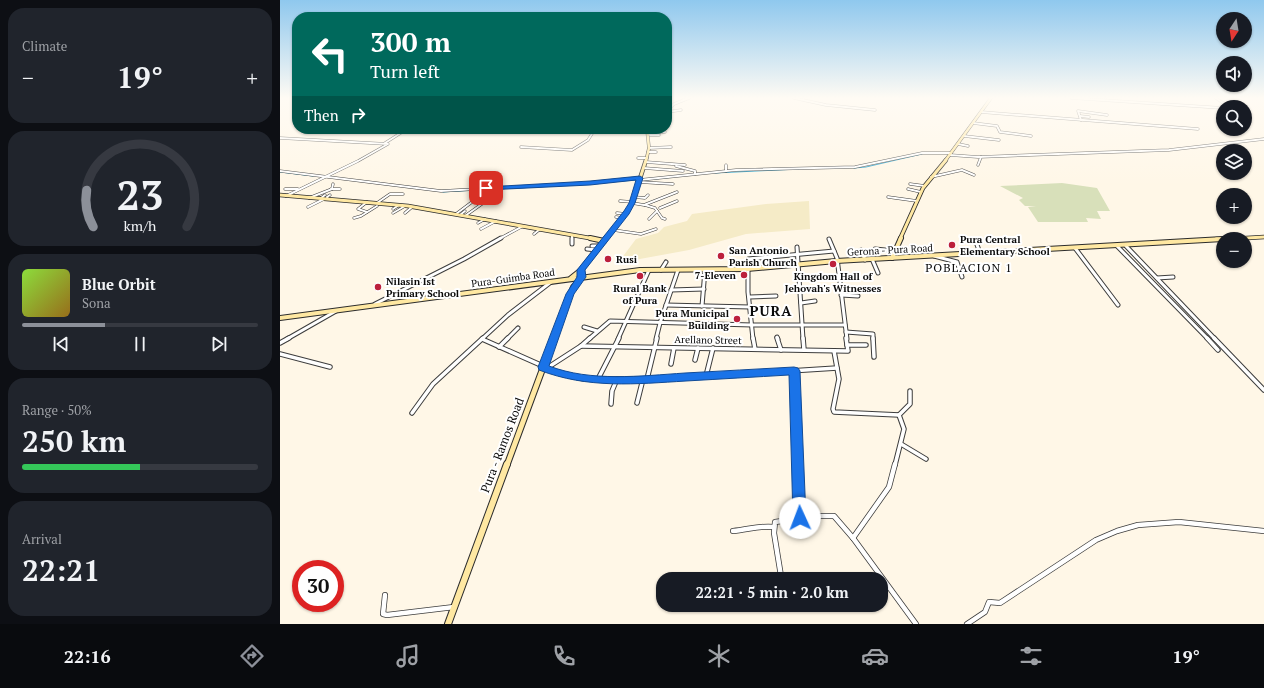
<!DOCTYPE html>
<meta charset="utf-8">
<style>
body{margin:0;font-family:"PT Serif",serif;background:#20242c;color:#f1f3f6;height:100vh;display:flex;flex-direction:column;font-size:15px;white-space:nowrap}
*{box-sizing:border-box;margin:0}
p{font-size:13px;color:#9ea1a6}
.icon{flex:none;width:22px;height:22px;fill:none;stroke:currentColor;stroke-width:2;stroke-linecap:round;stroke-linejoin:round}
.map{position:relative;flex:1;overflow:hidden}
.details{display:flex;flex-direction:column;gap:8px;padding:8px;background:#0d0f14;width:280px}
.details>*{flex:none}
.top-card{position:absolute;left:12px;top:12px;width:380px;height:122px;border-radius:16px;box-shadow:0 1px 3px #0004;background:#00695c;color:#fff;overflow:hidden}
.needle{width:26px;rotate:192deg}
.buttons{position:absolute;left:936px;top:12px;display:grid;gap:8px}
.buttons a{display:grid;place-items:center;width:36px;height:36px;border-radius:50%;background:#171b24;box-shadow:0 1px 3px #0004;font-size:20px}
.speed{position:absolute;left:12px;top:560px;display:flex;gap:8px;font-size:20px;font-weight:700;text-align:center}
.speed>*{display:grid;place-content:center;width:52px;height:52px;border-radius:50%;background:#171b24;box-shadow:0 1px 3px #0004;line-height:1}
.speed .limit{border:6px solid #d22;background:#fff;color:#111}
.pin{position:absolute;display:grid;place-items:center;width:34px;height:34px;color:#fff;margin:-17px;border-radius:8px;box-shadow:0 2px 6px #0006}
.me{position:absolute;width:44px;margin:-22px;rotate:358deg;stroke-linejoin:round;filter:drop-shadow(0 0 3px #0008)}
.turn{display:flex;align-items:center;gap:14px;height:84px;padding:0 12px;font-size:18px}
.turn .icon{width:52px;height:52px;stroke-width:2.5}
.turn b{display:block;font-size:28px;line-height:34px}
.then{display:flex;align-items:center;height:38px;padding:0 12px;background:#0003;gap:8px;font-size:15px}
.big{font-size:30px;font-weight:600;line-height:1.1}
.details .tile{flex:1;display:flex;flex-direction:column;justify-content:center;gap:6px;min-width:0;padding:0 14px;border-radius:16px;background:#20242c}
.details .dial{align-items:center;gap:0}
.dial svg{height:104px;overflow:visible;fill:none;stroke:#363941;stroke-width:7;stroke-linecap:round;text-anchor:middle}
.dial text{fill:#f1f3f6;stroke:none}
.song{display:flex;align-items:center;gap:12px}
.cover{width:48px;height:48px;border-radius:6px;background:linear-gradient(135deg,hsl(90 70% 55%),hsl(40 70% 35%))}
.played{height:4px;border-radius:2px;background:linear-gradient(90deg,#8c9099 35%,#363941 35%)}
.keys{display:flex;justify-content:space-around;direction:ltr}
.heat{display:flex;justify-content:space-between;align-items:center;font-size:22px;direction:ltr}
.charge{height:6px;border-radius:3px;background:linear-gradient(90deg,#34c759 50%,#363941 0)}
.trip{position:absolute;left:376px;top:572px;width:232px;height:40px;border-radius:16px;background:#171b24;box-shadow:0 1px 3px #0004;font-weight:600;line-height:40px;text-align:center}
.tab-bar{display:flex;height:64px;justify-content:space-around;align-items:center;background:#090b0e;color:#9ea1a6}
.tab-bar .icon{width:28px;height:28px}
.tab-bar .active{color:#8c9099}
.tab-bar b{font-size:18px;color:#f1f3f6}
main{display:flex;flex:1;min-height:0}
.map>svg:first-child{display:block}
</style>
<main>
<section class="details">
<div class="tile"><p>Climate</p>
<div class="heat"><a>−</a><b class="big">19°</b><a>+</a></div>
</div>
<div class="tile dial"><svg viewBox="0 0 100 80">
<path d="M14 69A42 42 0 1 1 86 69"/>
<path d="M14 69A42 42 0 0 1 9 41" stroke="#8c9099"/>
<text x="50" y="56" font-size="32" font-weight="700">23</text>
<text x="50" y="72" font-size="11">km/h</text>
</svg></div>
<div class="tile">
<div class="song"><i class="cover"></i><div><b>Blue Orbit</b><p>Sona</p></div></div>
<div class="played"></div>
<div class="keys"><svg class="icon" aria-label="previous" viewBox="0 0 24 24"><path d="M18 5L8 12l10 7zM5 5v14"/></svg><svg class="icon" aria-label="pause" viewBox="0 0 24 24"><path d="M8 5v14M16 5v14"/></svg><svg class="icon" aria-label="next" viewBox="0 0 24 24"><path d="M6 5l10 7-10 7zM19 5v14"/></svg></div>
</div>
<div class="tile"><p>Range · 50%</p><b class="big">250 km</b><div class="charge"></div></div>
<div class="tile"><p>Arrival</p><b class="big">22:21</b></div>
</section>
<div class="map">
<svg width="984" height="624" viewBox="0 0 984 624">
<rect width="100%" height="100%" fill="#fff7e7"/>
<polygon fill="#f5ebc7" points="529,201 530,229 466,234 409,250 338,263 356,239 378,233 384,227 407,221 412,214 486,204"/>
<polygon fill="#d8e0ba" points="782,183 817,188 830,211 817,211 821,219 806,218 808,222 758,222 748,207 756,206 745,206 739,200 743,198 720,186"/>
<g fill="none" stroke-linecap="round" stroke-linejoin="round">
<g stroke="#30a6d0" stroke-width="1">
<polyline points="574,168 586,167 642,154"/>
<polyline points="0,172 33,176"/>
<polyline points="435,173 519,169"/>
<polyline points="365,180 394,177"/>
<polyline points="327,182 358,180"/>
<polyline points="287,185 294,185"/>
<polyline points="163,192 212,189"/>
</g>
<defs>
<g id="street-far3">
<polyline points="514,98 546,105 595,110"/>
<polyline points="791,98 943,108"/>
<polyline points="936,98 949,107"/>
<polyline points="387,107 391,107 394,104 409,98"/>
<polyline points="387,112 401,110"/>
<polyline points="701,112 918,129"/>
<polyline points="800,116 809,117"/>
<polyline points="801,120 798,111 827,115"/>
<polyline points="693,123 717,126 720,132 751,136"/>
<polyline points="368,134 385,132"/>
<polyline points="370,135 379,135"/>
<polyline points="684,136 719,140"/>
<polyline points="0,138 108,144 78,161 6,196"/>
<polyline points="105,143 127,129"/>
<polyline points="678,144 688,146"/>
<polyline points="241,147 292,150 308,140 315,129"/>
<polyline points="369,148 391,147"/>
<polyline points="368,152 376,152"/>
<polyline points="670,155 698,157 889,150 984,139"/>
<polyline points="358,158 367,158"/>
<polyline points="366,162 405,165"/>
<polyline points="446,165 446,171"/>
<polyline points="698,165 701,157"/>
<polyline points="396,166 415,171 415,174"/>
<polyline points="364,168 403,171"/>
<polyline points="0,171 161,191 310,183 360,178"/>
<polyline points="651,177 682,170 694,175"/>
<polyline points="359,180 456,170 575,167 642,153 671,153"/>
<polyline points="359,182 393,184"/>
<polyline points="630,184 645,186"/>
<polyline points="5,189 18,189"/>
<polyline points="51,189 60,189"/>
<polyline points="628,189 641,192"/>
<polyline points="354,197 365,198 368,195"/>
<polyline points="608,197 637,201"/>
<polyline points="29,198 52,189 53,184"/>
<polyline points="41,198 45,195"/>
<polyline points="48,199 47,197 50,195"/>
<polyline points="340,201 353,202"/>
<polyline points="87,202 78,209 87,212"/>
<polyline points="97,203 110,194 123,194"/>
<polyline points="352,203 364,205 397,192"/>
<polyline points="365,205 375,208 382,218 385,219"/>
<polyline points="28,207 44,199"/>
<polyline points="380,208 397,201"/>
<polyline points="113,209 119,205"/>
<polyline points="113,213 125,206"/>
<polyline points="125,213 132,207"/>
<polyline points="337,213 346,214"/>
<polyline points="176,214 208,190"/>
<polyline points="180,215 185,211"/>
<polyline points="185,216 206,201 203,199"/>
<polyline points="336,217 342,218"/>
<polyline points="74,218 81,216 97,206"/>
<polyline points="369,219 377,211"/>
<polyline points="198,223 205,219"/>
<polyline points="201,229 216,221"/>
<polyline points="333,230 361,234 376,229"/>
<polyline points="254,234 260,229"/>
<polyline points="292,235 292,239"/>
<polyline points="219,239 243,226"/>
</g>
<g id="street-far2">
<polyline points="292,238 292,244"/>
<polyline points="549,239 557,258 567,339"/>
<polyline points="700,241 696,242 700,253"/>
<polyline points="312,246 320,246"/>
<polyline points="837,246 928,339"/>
<polyline points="846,246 935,339"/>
<polyline points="517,247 523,339"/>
<polyline points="795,248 838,305"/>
<polyline points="307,249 317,250"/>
<polyline points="595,249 615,251"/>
<polyline points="581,250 585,260"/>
<polyline points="654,256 677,262 682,277"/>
<polyline points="592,259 598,273"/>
<polyline points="381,270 386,262"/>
<polyline points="877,278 893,277"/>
<polyline points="560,289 586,290"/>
<polyline points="391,290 424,289"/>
<polyline points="561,295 578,296"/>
<polyline points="470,297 496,296"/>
<polyline points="521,303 535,301"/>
<polyline points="95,304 184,259 221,238"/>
<polyline points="386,305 470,307"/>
<polyline points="422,306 425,270"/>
<polyline points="304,327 317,331"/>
<polyline points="566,332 593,334 593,339"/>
<polyline points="497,337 498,339"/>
<polyline points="7,339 56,311"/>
<polyline points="202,339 228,315 271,282"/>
<polyline points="227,339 238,328"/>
<polyline points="309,339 330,321 472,325 565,325"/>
<polyline points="338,339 369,270"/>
<polyline points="376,339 380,323 398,270"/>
<polyline points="473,339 468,292 468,259 554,251"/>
</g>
<g id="street-far1">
<polyline points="473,338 475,349"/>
<polyline points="497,338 501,350"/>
<polyline points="523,338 524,350"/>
<polyline points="593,338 594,357"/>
<polyline points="927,338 938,350"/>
<polyline points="934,338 984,390"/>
<polyline points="202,339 281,374 304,379 384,379 557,368"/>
<polyline points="0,343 9,338"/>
<polyline points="567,345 586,345"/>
<polyline points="301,346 568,351 566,338"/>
<polyline points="219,347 228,338"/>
<polyline points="554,351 559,379 553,409 554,412 619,415"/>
<polyline points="0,354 50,367"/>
<polyline points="415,360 418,348"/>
<polyline points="391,364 394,348"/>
<polyline points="267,368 301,346 310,338"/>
<polyline points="514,371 518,465"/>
<polyline points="426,376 433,348"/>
<polyline points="318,379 339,338"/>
<polyline points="367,379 377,338"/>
<polyline points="357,403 363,379"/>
<polyline points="331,404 332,391 337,379"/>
<polyline points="132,413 153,384 203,338"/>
<polyline points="619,415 630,404 630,391"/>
<polyline points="621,444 646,459"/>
<polyline points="615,465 624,429 619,415"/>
</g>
<g id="street">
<polyline points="518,464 520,518"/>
<path d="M453,531C467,530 480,525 494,527"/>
<polyline points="573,538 609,487 615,464"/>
<polyline points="501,576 494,533 495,522 538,516 554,516 573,538 636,624"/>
<polyline points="105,595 103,614 107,615 174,607"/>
<polyline points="687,624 705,612 709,602 720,603 816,540 837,531 858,525 899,522 984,531"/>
</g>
<g id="secondary-far4">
<polyline points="366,161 369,148 367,129"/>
<polyline points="665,161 711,98"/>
</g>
<g id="secondary-far3">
<polyline points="0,195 128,206 315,239"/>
<polyline points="325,239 347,212 352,203 366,160"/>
<polyline points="620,239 643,188 666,160"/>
<polyline points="936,239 943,239"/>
<polyline points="950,239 984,237"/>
</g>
<g id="secondary-far2">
<polyline points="310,238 324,241"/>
<polyline points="950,239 960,238"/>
<polyline points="612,258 621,238"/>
<polyline points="291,278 301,270 326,238"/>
<polyline points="0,318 360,270 467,269 556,261 943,239"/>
<polyline points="273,339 293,287 302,277"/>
</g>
<polyline id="secondary-far1" points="227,465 274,338"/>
<polyline id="secondary" points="168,624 227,464"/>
</defs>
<use href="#street-far3" stroke="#3d3d3d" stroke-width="3"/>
<use href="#street-far2" stroke="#3d3d3d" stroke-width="5"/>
<use href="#street-far1" stroke="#3d3d3d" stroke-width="5.5"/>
<use href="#street" stroke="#3d3d3d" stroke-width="6"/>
<use href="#secondary-far4" stroke="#2c2c2c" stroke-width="3.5"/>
<use href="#secondary-far3" stroke="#2c2c2c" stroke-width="4.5"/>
<use href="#secondary-far2" stroke="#2c2c2c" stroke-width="6"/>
<use href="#secondary-far1" stroke="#2c2c2c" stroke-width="7"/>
<use href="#secondary" stroke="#2c2c2c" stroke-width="8"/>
<use href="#street-far3" stroke="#fff" stroke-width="2"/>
<use href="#street-far2" stroke="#fff" stroke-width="3"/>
<use href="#street-far1" stroke="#fff" stroke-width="3.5"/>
<use href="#street" stroke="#fff" stroke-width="4.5"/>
<use href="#secondary-far4" stroke="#ffe8a2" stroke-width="2.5"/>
<use href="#secondary-far3" stroke="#ffe8a2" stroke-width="3"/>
<use href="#secondary-far2" stroke="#ffe8a2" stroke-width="4"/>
<use href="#secondary-far1" stroke="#ffe8a2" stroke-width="5"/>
<use href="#secondary" stroke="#ffe8a2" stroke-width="6"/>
</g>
<linearGradient id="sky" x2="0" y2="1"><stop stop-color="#8fc8ee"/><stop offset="0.53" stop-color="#fffbf4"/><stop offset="1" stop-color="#fffbf4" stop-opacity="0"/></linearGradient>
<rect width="984" height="185" fill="url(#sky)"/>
<path fill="#1a73e8" stroke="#114b97" d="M360,176L363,178L355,203L349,214L305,270L306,277L294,294L269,366C311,382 360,376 405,373C441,371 478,369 514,367L518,368L520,371L526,518L524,523L520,524L515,523L513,518L509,375C475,377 441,379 406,381C356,384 308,389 259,370L258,367L286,294L297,277V270L344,211L349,203L356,180L310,185L206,190L203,188L206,187L310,181Z"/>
<g fill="#bc203c" stroke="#fff" stroke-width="1.5">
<circle cx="672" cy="245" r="4"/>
<circle cx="441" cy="256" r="4"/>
<circle cx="328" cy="259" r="4"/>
<circle cx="553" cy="264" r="4"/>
<circle cx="464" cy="275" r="4"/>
<circle cx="360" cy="276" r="4"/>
<circle cx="98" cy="287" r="4"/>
<circle cx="457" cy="319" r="4"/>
</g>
<g text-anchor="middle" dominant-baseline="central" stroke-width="4" stroke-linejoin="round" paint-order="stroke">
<g font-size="10" font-weight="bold" fill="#0a0a0a" stroke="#fff" text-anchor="start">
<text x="680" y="239">Pura Central<tspan x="680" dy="12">Elementary School</tspan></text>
<text x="449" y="250">San Antonio<tspan x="449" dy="12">Parish Church</tspan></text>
<text x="336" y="259">Rusi</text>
<text x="456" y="275" text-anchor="end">7-Eleven</text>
<text x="553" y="276" text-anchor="middle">Kingdom Hall of<tspan x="553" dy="12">Jehovah's Witnesses</tspan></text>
<text x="106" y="281">Nilasin Ist<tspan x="106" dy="12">Primary School</tspan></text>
<text x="360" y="288" text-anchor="middle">Rural Bank<tspan x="360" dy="12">of Pura</tspan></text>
<text x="449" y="313" text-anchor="end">Pura Municipal<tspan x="449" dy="12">Building</tspan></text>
</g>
<g font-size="10" fill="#0a0a0a" stroke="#fff">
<text transform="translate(610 250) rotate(-3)">Gerona - Pura Road</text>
<text transform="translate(233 278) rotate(-8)">Pura-Guimba Road</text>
<text transform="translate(428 340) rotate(1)">Arellano Street</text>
</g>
<g font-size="12" letter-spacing="1" fill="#0a0a0a" stroke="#fff">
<text x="689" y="267">POBLACION 1</text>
</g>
<g font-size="12" fill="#0a0a0a" stroke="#fff">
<text transform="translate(222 445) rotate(-69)">Pura - Ramos Road</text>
</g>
<g font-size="14" font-weight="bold" letter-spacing="1" fill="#0a0a0a" stroke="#fff">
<text x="491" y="310">PURA</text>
</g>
</g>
</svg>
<div class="buttons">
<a><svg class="needle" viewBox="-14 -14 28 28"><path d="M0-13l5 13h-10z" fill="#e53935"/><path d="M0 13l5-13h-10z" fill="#9ea1a6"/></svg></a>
<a><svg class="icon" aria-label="sound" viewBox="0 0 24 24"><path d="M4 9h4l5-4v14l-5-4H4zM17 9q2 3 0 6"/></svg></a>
<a><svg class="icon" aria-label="search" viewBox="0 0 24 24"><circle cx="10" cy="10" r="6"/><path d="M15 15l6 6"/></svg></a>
<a><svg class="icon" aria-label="layers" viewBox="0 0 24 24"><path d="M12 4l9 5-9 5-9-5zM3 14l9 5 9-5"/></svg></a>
<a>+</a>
<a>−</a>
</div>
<div class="speed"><div class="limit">30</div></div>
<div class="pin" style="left:206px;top:188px;background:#d93025"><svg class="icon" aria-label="arrive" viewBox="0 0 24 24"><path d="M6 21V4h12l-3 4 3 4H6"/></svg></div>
<svg class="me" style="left:520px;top:518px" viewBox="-20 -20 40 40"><circle r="19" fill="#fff"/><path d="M0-13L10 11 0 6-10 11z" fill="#1a73e8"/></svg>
<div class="trip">22:21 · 5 min · 2.0 km</div>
<div class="top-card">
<div class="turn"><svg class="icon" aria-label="left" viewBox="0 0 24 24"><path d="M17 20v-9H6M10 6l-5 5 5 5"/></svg><div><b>300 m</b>Turn left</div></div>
<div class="then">Then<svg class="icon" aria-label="right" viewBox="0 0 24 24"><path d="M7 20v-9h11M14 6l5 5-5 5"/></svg></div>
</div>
</div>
</main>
<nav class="tab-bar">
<b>22:16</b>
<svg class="icon active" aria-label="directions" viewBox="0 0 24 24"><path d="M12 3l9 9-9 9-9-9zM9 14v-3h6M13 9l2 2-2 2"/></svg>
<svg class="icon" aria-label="music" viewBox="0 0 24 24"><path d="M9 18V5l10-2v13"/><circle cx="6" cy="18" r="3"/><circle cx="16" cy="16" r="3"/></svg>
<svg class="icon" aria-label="phone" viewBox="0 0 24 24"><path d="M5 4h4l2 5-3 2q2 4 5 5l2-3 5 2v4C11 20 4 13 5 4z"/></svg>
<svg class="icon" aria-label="climate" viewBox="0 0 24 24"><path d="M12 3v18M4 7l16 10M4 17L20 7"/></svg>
<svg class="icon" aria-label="car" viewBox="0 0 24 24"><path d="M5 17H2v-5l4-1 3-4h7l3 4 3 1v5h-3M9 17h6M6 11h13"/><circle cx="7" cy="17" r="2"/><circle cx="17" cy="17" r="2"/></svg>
<svg class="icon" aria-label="filters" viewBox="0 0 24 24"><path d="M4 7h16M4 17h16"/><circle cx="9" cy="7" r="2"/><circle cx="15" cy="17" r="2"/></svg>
<b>19°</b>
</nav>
